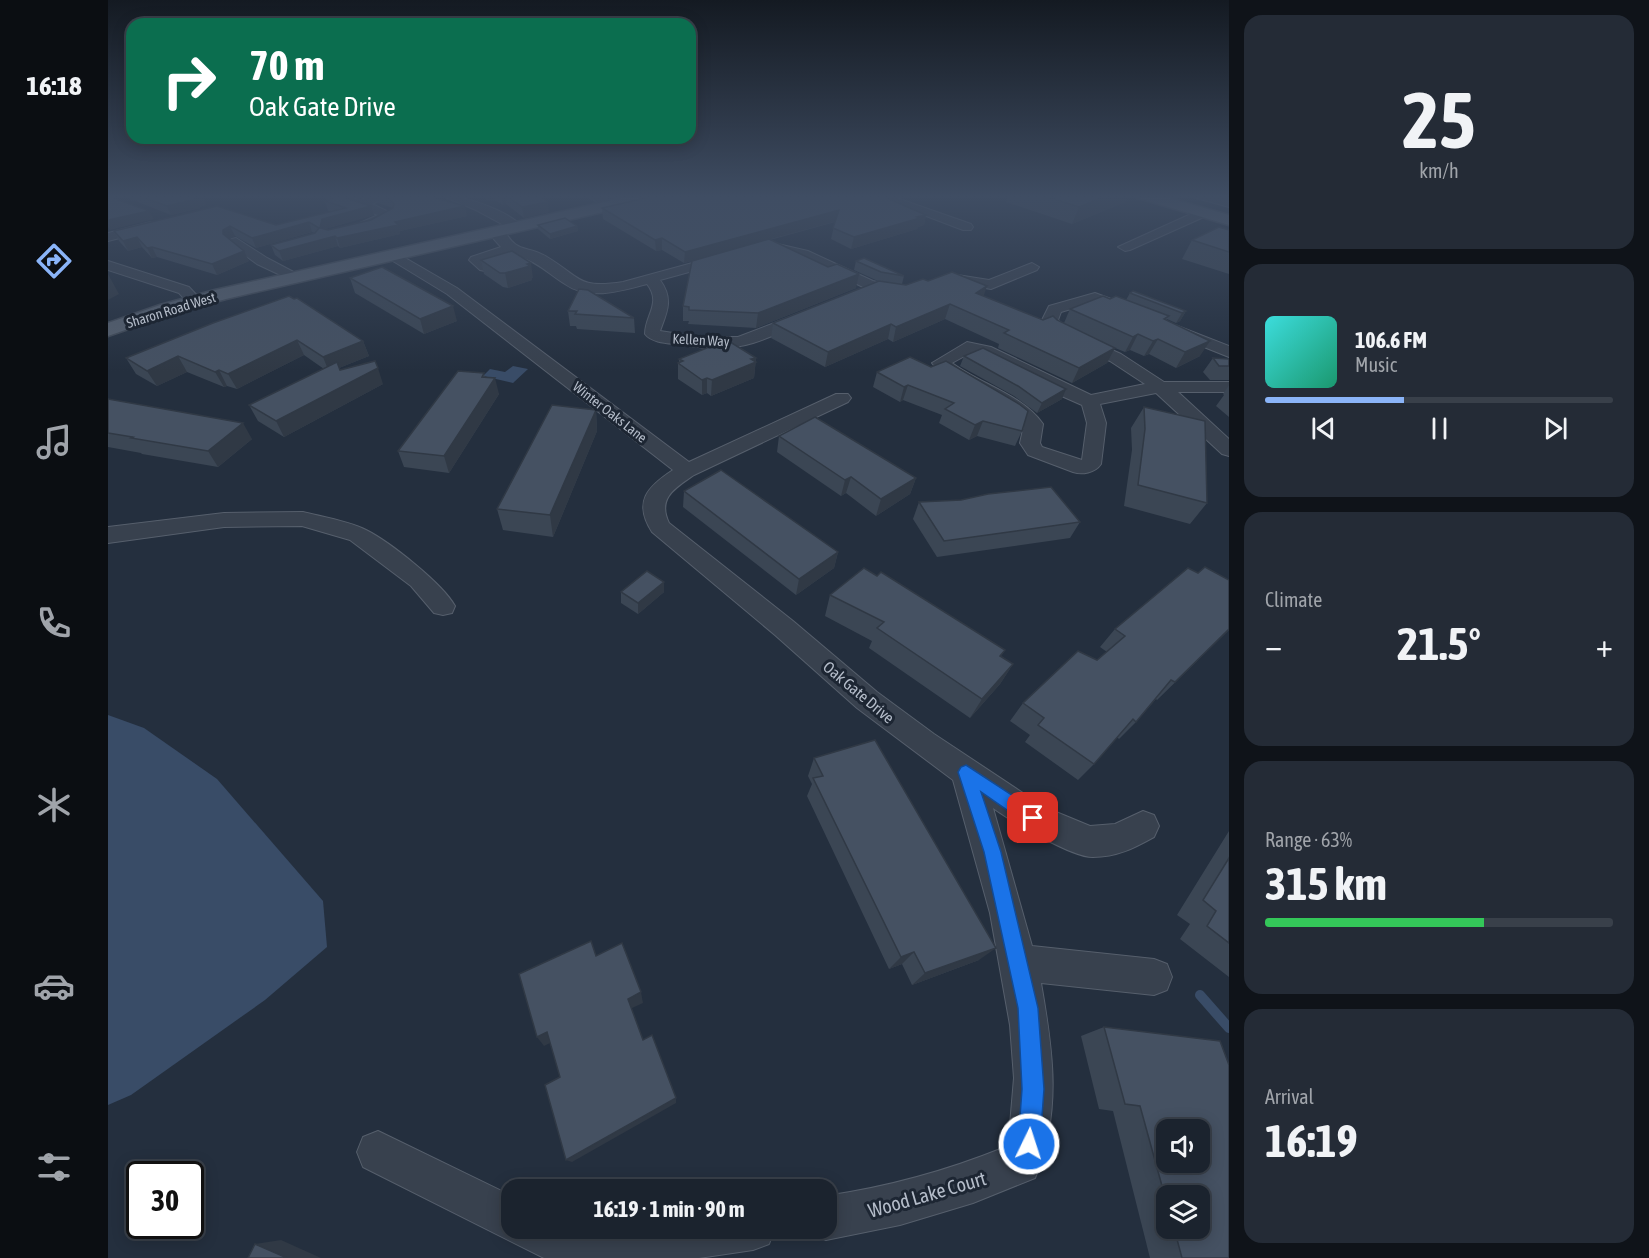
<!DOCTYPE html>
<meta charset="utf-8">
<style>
body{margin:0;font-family:"Asap Condensed",sans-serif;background:#242b36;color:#f1f3f6;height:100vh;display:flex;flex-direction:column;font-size:22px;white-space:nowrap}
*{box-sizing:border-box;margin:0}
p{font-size:20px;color:#a0a4aa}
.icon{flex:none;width:33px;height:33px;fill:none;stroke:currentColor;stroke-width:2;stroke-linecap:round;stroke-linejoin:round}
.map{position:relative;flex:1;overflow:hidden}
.panel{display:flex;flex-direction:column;gap:15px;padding:15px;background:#0f1319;width:420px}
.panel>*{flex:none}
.top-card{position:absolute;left:18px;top:18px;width:570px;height:126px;border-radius:18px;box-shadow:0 3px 15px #0003,0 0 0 2px #39404a;background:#0b6e4f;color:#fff;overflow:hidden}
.controls{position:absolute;left:1048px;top:1119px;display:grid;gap:12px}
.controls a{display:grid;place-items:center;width:54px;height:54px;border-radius:12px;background:#1b232e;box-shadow:0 3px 15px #0003,0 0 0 2px #39404a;font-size:30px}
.speed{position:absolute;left:18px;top:1161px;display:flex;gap:12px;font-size:30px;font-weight:700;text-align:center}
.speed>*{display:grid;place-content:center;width:78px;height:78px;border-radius:50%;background:#1b232e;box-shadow:0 3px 15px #0003,0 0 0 2px #39404a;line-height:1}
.speed .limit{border:3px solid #111;border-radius:9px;background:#fff;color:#111}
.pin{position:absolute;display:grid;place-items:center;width:51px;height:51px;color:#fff;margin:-26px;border-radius:12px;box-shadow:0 3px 9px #0006}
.me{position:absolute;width:66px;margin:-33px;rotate:4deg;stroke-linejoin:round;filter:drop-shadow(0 0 4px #0008)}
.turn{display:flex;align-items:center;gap:21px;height:126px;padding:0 24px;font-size:27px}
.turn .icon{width:78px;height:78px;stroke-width:2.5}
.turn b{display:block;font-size:42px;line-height:51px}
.big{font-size:45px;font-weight:700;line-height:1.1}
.panel .tile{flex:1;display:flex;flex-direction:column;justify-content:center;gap:9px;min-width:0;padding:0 21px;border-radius:18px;background:#242b36}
.panel .dial{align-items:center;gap:0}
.dial b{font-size:78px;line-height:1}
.song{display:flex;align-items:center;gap:18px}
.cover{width:72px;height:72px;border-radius:9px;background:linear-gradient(135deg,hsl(180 70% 55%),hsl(160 70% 35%))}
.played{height:6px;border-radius:3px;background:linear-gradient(90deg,#8ab4f8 40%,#39404a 40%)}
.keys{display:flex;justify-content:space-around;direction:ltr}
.heat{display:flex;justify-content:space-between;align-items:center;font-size:33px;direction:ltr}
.charge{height:9px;border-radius:4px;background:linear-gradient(90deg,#34c759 63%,#39404a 0)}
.trip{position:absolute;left:393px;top:1179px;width:336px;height:60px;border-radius:18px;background:#1b232e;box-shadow:0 3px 15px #0003,0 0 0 2px #39404a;font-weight:700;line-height:60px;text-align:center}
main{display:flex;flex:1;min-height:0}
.tab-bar{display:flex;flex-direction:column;width:108px;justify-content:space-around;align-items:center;background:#0b0e12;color:#a0a4aa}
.tab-bar .icon{width:42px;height:42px}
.tab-bar .active{color:#8ab4f8}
.tab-bar b{font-size:27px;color:#f1f3f6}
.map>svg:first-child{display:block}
</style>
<main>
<nav class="tab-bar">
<b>16:18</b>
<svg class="icon active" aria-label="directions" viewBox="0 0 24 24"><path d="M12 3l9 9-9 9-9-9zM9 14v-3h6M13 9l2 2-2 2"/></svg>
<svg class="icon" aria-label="music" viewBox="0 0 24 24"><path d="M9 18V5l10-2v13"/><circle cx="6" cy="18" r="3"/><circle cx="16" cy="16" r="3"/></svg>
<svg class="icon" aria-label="phone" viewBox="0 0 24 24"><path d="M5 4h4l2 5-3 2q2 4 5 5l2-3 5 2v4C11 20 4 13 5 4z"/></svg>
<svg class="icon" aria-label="climate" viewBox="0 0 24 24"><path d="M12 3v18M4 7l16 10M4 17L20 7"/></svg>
<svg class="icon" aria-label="car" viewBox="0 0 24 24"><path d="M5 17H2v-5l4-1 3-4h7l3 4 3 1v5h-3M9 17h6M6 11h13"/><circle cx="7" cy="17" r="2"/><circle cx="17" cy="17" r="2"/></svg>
<svg class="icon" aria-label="filters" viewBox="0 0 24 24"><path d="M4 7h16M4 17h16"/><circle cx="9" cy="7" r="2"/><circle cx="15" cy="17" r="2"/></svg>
</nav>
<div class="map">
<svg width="1121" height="1258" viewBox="0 0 1121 1258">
<rect width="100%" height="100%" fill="#242f3e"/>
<g fill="#394c67">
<polygon points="405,366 420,369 405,383 375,376 382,369 397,372"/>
<polygon points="0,715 36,728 109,779 215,901 219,947 157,1000 23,1095 0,1105"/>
</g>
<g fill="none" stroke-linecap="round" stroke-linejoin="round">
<polyline stroke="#394c67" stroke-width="10" points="1092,995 1121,1028"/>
<defs>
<g id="minor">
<polygon points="212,195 232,195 252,200 266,195 282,195 264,204 287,215 260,229 252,229 250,226 252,223 270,215"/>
<path d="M332,195C355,195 399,210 415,227L413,230H405L368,210Z"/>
<polygon points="477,195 492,195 509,205 507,208 499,208"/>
<polygon points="763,195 780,195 863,224 865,227 863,230 855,230"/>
<polygon points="1083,195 1103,195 1121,199 1121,207 1085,197"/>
<polygon points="1094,209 1100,213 1098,216 1022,250 1017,251 1010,247"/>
<polygon points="43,222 49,226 47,229 0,241 0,233"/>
<path d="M390,227L395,228C409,255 418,244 439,257C474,278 469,289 515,282L661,242L700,251L765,281L799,290L801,293L794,297L755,287L691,256L661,250L552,280C566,299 559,312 552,331L591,337H630L695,312L700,314L703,317L700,320C682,328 664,337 645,343C620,351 592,348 567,344C557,343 543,342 537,334C537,315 554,303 539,284C513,291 481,301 457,284C441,274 431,263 413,257L412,261L377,271L372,270L361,260L363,257L393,247L385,238L384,231ZM401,253L406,254L378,261Z"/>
<polygon points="128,238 159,258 195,277 188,281 183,280 149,264 123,245 121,242 123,239"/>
<path d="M285,251L349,288L581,462L728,394H740L743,398L740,402L586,475C567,488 549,498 561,523L685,621L769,692L826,734L936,807L982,826L1007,824L1035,811L1046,815L1051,826L1046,837C1026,848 1009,857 985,857C965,858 903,821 885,808L924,946L1046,959L1059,964L1064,977L1059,990L1046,995L933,983C945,1051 954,1112 927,1178L865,1203L792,1225L718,1240L702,1234L700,1228H718V1196C779,1187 838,1171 895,1148L902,1125L906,1078L902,1025L882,913L845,780L749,708L667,635L544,532C525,502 539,487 565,470L339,294L280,258L278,255L280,252Z"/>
<polygon points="0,261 81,287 95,302 87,307 82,305 71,293 0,270"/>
<polygon points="924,263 931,267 929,270 883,289 843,282 836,278 843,274 881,280"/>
<path d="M987,293L1027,308L1030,311L1022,316L986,302L953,312L950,320L952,322L968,334L1013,354L1056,382H1121V392H1070L1121,439V456L1114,454L1048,393L992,404L998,423L993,464C987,473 974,475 965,472L920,455L912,443L916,425C891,402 842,387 824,363L859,342L883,347L983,395L1037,384L1002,361L951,338L934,320L941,306ZM862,353L872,355L931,386L974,405L979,423L974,460L934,447L932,443L935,424C915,395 872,384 844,363Z"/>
<polygon points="1067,325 1121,346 1121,357 1061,333 1059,330"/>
<path d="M195,512C215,517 240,521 258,530C282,542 335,584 347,606L344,613L335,615L326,613L303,586L242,540L194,526L116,527L0,543V527L116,513Z"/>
<polygon points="270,1131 404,1196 404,1228 667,1228 661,1244 645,1250 591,1258 436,1258 255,1167 249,1152 255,1137"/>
</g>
<g id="major">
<polygon points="527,195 555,195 547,200 118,299 66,313 0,336 0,323 52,305 107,290"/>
<polygon points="1027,195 1051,195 1121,215 1121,225 1030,198"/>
</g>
</defs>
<use href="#minor" stroke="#565f6c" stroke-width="2"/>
<use href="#major" stroke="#414a57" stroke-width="3"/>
<use href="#minor" fill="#38414e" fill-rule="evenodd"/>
<use href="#major" fill="#56606e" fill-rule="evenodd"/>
</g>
<g fill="#3b4654" fill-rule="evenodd">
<polygon points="12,195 91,195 94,196 98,205 91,207 92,208 63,215"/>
<polygon points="268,195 316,195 359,216 292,231 292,234 232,248 230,246 175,261 167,255 163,245 207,233 204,232 148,248 127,236 122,239 141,261 109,275 49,257 44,258 34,247 20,251 11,241 6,231 168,225 223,212 220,211 217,201 263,206 266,215 217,229 220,230 263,220 285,208 270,203"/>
<polygon points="373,195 446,195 435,198 441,212 416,218 398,204 395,205 387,200 381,201"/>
<polygon points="544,195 772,195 818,215 816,225 810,227 809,229 743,249 723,239 727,222 662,240 748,288 648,328 580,324 581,321 575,321 575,306 584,261 576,263 554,250 548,251 495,219 494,208 544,197"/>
<polygon points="901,195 1021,195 1017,202 964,224 898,202"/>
<polygon points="430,225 469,226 470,231 442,239 430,229"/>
<polygon points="1121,230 1121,274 1074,259 1084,240"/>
<polygon points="373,260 425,278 424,278 424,280 400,288 395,287 376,274"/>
<polygon points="748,261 796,276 794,284 798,285 820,281 875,296 935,320 949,320 956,323 962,309 1002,299 1018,300 1022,293 1078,311 1072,321 1068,323 1059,319 1059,320 1092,356 1068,368 1041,354 1036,356 1022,350 1017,352 1007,348 999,363 964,383 890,348 891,344 837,319 785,342 780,339 717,367 663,338 665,323 770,281 746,270"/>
<polygon points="242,278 349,321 316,334 247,293"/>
<polygon points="460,311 526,318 527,333 469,329 468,326 462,326"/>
<polygon points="105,323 255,341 261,356 231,368 232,370 275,384 176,437 150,421 141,405 216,369 196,355 129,389 119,386 116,387 79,372 49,386 28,374 18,358"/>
<polygon points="856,356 954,399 929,413 906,396 852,366"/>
<polygon points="648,358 646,378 603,396 599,393 594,395 570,379 570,363 571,363 571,359"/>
<polygon points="1105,358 1121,359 1121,380 1102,380 1095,372"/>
<polygon points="769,372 914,431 907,446 869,436 861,440 831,423 834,415 795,400 792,402 765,387"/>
<polygon points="376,373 377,377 391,394 341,473 296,467 290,451"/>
<polygon points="1121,385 1121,417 1108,406 1116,395 1115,394"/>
<polygon points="0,399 144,439 110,467 34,454 33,453 0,447"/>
<polygon points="1036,407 1099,503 1082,524 1016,506 1024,450 1023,428"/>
<polygon points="488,410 489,431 445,537 395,530 389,509"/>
<polygon points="671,436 808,478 802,494 768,516 738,493 733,496 669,452"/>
<polygon points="576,491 730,552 726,568 688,595 575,507"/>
<polygon points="811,502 972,522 962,538 829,557 805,519"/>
<polygon points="769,576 897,650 893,656 905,664 892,684 862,718 761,648 764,641 717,616 722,595"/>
<polygon points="556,582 556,592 530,614 513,603 513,592"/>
<polygon points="1007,629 1121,630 1049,700 1048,699 1028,722 1011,739 1009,737 986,764 970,780 917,742 922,735 902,721 915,703 989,660 999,652 992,647"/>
<polygon points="706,758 871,960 804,985 794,964 781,969 699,796 704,784 700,776"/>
<polygon points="1121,831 1121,977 1072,939 1082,924 1069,915"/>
<path d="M996,1027L1121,1258H1042L1005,1111L991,1109L973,1036ZM1059,1196L1092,1228H1059Z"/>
</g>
<g fill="#303945">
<polygon points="380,195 387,195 387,200 381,201"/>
<polygon points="394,195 397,195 398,204 395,205"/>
<polygon points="424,195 446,195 425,201"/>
<polygon points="1000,195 1021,195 1017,202 964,224 971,207"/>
<polygon points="94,196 98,205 91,207 92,208 63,215 59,206"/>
<polygon points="440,202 441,212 416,218 414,207"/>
<polygon points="263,206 266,215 217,229 216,238 212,228 214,219"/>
<polygon points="357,206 359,216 292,231 292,234 232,248 229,238 287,222"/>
<polygon points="731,210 729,221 576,263 577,252"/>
<polygon points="41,211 46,219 2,230 0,227 0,220"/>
<polygon points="818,215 816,225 810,227 809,229 743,249 746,237"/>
<polygon points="201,222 204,232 148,248 144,238"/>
<polygon points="122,226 127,236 120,240 115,234 115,230"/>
<polygon points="469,226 470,231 442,239 442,234"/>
<polygon points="227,236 230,246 175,261 171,251"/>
<polygon points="29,237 34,247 20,251 15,241"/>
<polygon points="554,238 554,250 548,251 547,240"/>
<polygon points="44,247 49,257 44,258 39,248"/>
<polygon points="136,251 141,261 109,275 104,264"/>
<polygon points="423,263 425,278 424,278 424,280 400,288 397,273"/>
<polygon points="0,274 11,294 0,300"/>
<polygon points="751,274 748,288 648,328 650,313"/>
<polygon points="879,286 874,301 868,293"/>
<polygon points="842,304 837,319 785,342 788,327"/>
<polygon points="345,306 349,321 316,334 312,319"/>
<polygon points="1078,311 1072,321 1068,323 1074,313"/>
<polygon points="783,324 780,339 717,367 720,352"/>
<polygon points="1030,334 1022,350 1017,352 1025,337"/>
<polygon points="1050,339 1041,354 1036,356 1045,341"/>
<polygon points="189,340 196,355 129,389 120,374"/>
<polygon points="255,341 261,356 231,368 238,385 270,368 275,384 176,437 168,421 221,372 215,357"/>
<polygon points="1102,341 1092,356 1068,368 1077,352"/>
<polygon points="1007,348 999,363 964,383 971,368"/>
<polygon points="70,356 79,372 49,386 39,371"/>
<polygon points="648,358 646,378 603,396 604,380"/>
<polygon points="111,370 119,386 116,387 107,372"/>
<polygon points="387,378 391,394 341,473 336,456"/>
<polygon points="599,378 599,393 594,395 594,380"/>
<polygon points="800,385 795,400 792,402 796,387"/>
<polygon points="958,389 954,399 929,413 934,403"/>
<polygon points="488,410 489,431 445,537 442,515"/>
<polygon points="875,421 869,436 861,440 867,425"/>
<polygon points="135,423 144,439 110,467 100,451"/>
<polygon points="743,477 738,493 733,496 737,480"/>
<polygon points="808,478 802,494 768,516 773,499"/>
<polygon points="730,552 726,568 688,595 691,579"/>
<polygon points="556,582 556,592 530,614 530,603"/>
<polygon points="905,664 892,684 862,718 874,699"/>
<polygon points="888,948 871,960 804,985 817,973"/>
<polygon points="806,952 794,964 781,969 793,957"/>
<polygon points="533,992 535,1003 522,1009 520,999"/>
<polygon points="439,1032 446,1041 436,1046 429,1037"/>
<polygon points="568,1098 568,1103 464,1162 458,1160"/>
<polygon points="173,1240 213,1258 179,1258 147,1244"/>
</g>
<g fill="#455162" stroke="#303945" stroke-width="1.5" fill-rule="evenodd">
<polygon points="29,195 91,195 94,196 85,199 88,199 59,206"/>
<polygon points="270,195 316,195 357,206 287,222 290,225 229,238 227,236 171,251 163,245 207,233 211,228 201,222 144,238 122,226 115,230 115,234 136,251 104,264 44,247 39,248 29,237 15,241 6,231 109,206 168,225 238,208 217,201 231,196 263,206 214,219 212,228 220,230 263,220 285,208 286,204 282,199"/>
<polygon points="398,195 430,195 440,202 414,207"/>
<polygon points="549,195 772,195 818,215 809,217 812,218 746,237 725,228 731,210 577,252 554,238 547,240 494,208 550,195"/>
<polygon points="934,195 1000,195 971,207"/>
<polygon points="0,196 41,211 0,220"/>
<polygon points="457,218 469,226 442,234 430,225"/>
<polygon points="1111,227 1121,230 1121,252 1084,240"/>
<polygon points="661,239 720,267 729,264 751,274 650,313 581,310 581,307 575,306 584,261"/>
<polygon points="404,251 423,263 419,264 422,266 397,273 392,273 373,260"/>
<polygon points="756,258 796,276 773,272 748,261"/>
<polygon points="274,267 345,306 312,319 242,278"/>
<polygon points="844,272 879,286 868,293 935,320 945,316 949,320 1007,348 971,368 896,333 901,330 842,304 788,327 783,324 720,352 665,323 771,281 798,285 815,279 820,281"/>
<polygon points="471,289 480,290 526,318 467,314 469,311 460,311"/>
<polygon points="1025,291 1078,311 1074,313 1022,293"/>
<polygon points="181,296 186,299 189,298 255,341 215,357 189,340 120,374 111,370 107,372 70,356 39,371 18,358 105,323"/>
<polygon points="995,296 1002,299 1008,296 1061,316 1056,319 1102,341 1077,352 1050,339 1045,341 1030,334 1025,337 962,309"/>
<polygon points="619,340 648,358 643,359 648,362 604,380 599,378 594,380 570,363 575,361 571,359"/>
<polygon points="875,348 958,389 934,403 910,386 856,356"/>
<polygon points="802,357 823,367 838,361 911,404 920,411 914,431 875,421 867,425 837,409 846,403 800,385 796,387 769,372"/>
<polygon points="1105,358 1121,359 1121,366 1111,366"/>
<polygon points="267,361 270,368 168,421 141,405 229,362 232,370"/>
<polygon points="350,371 376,373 374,377 387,378 336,456 290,451"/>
<polygon points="0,399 135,423 100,451 23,438 25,437 0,433"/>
<polygon points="444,405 488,410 442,515 389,509"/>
<polygon points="1036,407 1097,421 1099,503 1030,485 1037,429"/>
<polygon points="707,417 808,478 773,499 743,477 737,480 671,436"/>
<polygon points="613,470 730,552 691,579 576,491"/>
<polygon points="943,487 972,522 836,541 811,502 853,500 880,494"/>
<polygon points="1097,567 1121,580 1121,629 1067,682 1063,680 1028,722 1025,719 986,764 930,725 936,718 915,703 970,651 989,660 1017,636 1007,629 1080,568 1090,573"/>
<polygon points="756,568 769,576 773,572 897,650 892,656 905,664 874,699 769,628 776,622 722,595"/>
<polygon points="539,571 556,582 530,603 513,592"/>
<polygon points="767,740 888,948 817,973 806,952 793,957 705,778 715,776 706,758"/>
<polygon points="1121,858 1121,943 1099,926 1108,911 1095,900"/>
<polygon points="483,941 488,956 514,943 533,992 520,999 535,1040 544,1035 568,1098 458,1160 437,1085 452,1077 439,1032 429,1037 411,974"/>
<path d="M996,1027L1112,1041L1121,1065V1258H1074L1066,1228H1092V1196H1059V1204L1032,1106L1017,1104ZM1059,1130H1092V1162H1059Z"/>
<polygon points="147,1244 179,1258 140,1258"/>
</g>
<linearGradient id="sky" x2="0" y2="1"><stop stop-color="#141a22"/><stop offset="0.53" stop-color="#3f4d63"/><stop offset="1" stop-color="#3f4d63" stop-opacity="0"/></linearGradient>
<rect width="1121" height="371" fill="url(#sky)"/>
<polygon fill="#1a73e8" stroke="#114b97" stroke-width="1.5" points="858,765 931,813 933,818 931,824 925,826 919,824 873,792 893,852 930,1008 936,1089 932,1144 929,1152 921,1156 913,1152 910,1144 914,1089 910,1008 876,852 850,772 853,767"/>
<g text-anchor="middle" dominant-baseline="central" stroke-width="6" stroke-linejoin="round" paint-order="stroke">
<g font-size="14" fill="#b4bcc9" stroke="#1d2633">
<text transform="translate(63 310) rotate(-17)">Sharon Road West</text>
<text transform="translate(593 340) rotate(3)">Kellen Way</text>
<text transform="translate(502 412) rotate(38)">Winter Oaks Lane</text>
</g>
<g font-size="16" fill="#b4bcc9" stroke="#1d2633">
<text transform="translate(751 692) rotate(40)">Oak Gate Drive</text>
</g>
<g font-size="20" fill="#b4bcc9" stroke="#1d2633">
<text transform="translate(819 1194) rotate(-16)">Wood Lake Court</text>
</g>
</g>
</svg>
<div class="controls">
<a><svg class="icon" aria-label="sound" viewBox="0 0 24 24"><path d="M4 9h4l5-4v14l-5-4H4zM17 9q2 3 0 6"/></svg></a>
<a><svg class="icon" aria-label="layers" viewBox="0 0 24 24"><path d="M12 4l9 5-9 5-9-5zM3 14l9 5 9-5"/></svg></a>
</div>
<div class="speed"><div class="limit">30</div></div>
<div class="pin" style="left:925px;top:818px;background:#d93025"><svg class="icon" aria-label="arrive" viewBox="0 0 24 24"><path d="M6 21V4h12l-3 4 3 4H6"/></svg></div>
<svg class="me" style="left:921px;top:1144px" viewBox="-20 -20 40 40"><circle r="17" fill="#1a73e8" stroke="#fff" stroke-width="3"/><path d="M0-11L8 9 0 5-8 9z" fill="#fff"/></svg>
<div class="trip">16:19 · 1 min · 90 m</div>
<div class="top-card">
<div class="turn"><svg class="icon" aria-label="right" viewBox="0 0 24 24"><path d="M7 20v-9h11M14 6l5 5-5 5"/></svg><div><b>70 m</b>Oak Gate Drive</div></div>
</div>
</div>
<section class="panel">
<div class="tile dial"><b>25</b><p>km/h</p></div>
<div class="tile">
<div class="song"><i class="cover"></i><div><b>106.6 FM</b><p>Music</p></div></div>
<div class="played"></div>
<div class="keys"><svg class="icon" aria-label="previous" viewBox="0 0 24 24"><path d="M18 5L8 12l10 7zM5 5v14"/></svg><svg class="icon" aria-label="pause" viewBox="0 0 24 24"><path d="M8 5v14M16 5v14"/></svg><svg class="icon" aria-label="next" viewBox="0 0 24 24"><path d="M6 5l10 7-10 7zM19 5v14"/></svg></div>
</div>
<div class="tile"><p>Climate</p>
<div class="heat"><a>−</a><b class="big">21.5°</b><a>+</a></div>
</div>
<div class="tile"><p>Range · 63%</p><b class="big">315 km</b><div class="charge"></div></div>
<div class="tile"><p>Arrival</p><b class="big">16:19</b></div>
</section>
</main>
